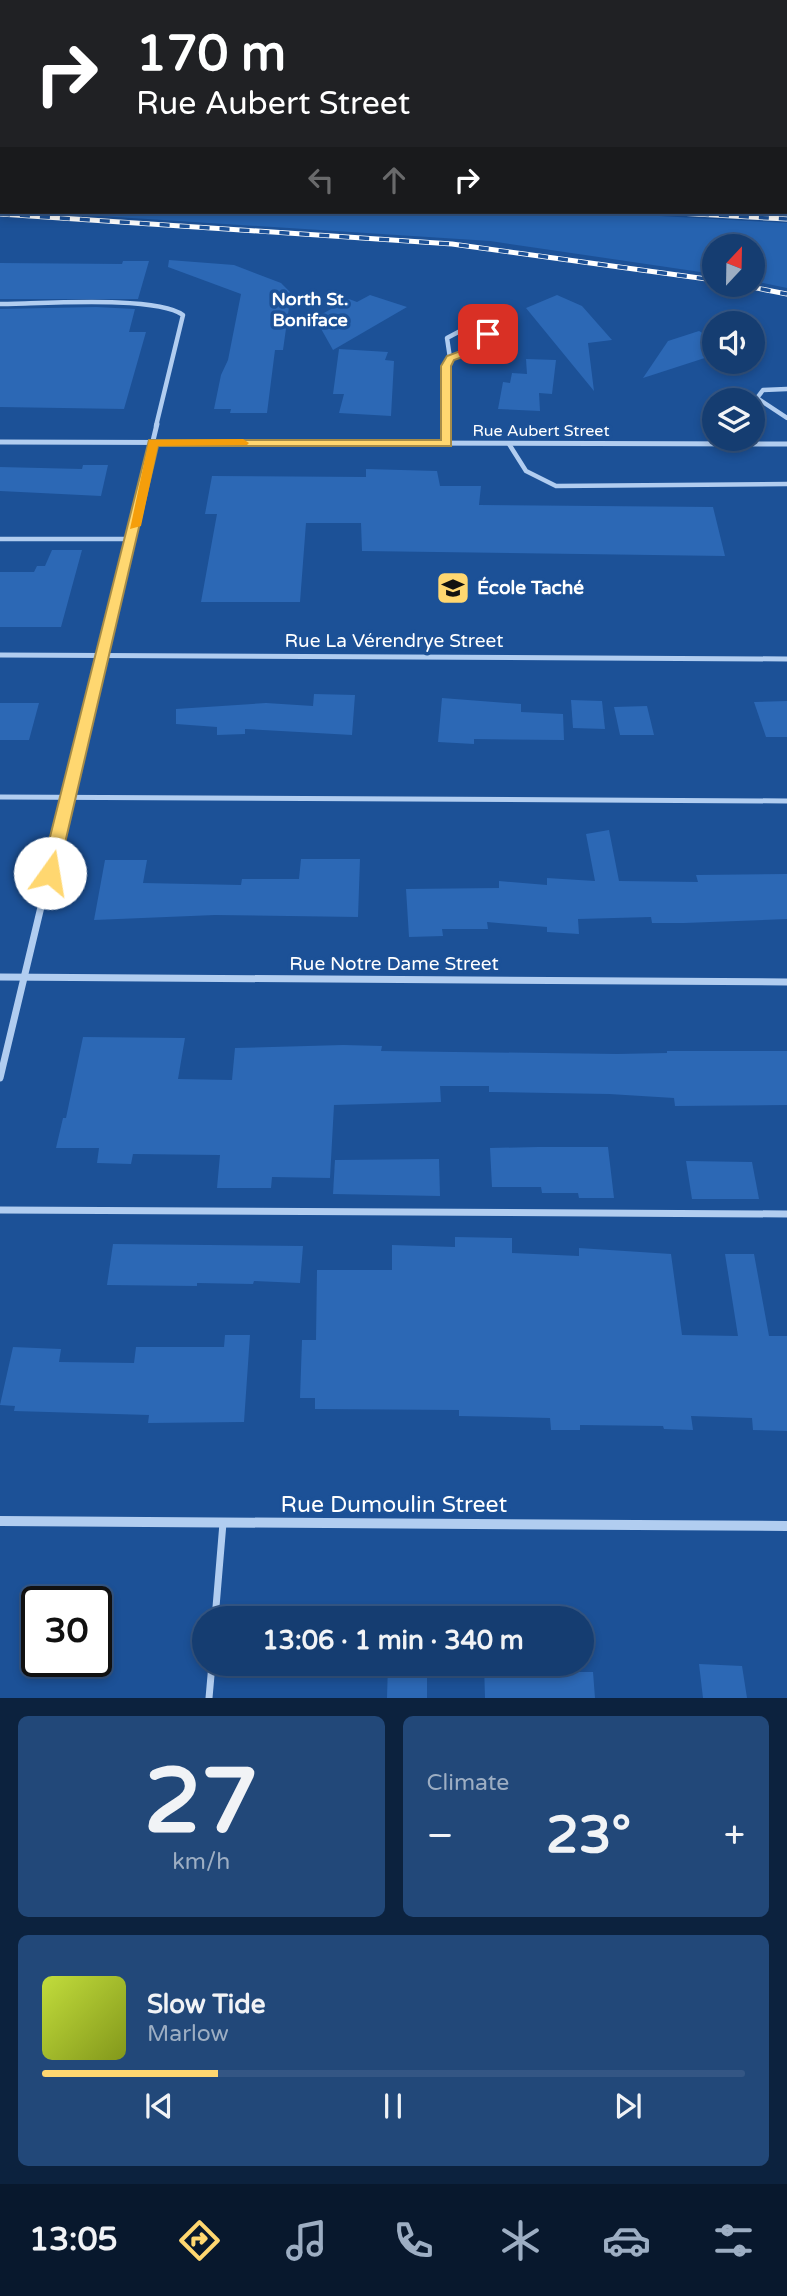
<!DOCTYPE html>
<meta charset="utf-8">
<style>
body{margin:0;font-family:"Varela Round",sans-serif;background:#224879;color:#f1f3f6;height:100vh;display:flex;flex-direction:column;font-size:26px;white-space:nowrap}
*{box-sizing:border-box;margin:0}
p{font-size:23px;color:#9daec3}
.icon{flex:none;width:38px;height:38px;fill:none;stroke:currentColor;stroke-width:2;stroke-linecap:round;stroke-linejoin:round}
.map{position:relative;height:1698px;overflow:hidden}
.side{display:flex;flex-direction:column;gap:18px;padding:18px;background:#0c223e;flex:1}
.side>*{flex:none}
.guide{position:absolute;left:0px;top:0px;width:788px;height:214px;box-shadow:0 4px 10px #0003,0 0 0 2px #345684;background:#202124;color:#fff;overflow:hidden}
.needle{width:46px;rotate:22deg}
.tools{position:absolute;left:702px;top:234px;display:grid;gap:14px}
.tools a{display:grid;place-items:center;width:63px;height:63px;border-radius:50%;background:#153d71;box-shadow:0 4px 10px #0003,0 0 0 2px #345684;font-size:35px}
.speed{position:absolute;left:21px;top:1586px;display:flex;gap:14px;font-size:35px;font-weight:700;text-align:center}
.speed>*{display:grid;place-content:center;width:91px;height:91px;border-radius:50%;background:#153d71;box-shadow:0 4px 10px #0003,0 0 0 2px #345684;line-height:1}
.speed .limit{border:4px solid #111;border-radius:10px;background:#fff;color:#111}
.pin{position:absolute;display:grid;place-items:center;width:60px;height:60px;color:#fff;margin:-30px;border-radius:14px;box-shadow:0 4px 10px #0006}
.me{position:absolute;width:77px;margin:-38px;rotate:13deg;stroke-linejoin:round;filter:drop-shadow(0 0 5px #0008)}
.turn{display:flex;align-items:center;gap:24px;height:147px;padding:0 21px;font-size:32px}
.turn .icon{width:91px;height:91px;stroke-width:2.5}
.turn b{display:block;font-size:49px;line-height:60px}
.lanes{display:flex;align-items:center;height:66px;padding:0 21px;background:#0003;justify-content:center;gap:35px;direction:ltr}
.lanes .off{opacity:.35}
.big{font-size:52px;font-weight:800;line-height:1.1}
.side .widget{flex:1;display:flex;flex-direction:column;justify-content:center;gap:10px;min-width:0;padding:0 24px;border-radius:10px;background:#224879}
.side .dial{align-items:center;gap:0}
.dial b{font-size:91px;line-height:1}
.song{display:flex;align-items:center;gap:21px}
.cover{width:84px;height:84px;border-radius:10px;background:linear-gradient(135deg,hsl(70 70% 55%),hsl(70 70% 35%))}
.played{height:7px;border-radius:4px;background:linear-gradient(90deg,#ffd770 25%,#345684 25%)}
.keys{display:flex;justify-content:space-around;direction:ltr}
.heat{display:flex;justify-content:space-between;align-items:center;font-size:38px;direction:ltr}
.side .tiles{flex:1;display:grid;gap:18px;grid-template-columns:1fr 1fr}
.widget:last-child{grid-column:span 2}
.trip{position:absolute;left:192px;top:1606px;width:402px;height:70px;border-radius:35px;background:#153d71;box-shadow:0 4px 10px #0003,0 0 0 2px #345684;font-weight:800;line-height:70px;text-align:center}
.menu{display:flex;height:112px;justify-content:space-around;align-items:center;background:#08182d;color:#9daec3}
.menu .icon{width:49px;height:49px}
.menu .selected{color:#ffd770}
.menu b{font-size:32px;color:#f1f3f6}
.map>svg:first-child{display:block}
</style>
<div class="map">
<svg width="787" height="1698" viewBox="0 0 787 1698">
<rect width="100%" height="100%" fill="#1c5197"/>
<g fill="#2663b0">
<polygon points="0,0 352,0 364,2 2,2 0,172"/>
<polygon points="38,212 588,212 787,223 787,288 753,281 752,247 714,247 714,274 490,241"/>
</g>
<polygon fill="#133c75" stroke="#a4c7f1" stroke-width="2" points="352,0 787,0 787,60 786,2"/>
<g fill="#2c68b5">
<polygon points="169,260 234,265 281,283 291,293 283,350 275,350 267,413 230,413 231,409 214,409 221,375 228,360 241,294 168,267"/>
<polygon points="123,261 149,261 138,299 0,299 0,263 122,264"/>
<polygon points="370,295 407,307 333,350 315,318 349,299 357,302"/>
<polygon points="557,295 582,306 612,340 588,343 594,391 526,308"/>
<polygon points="96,307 135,309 129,332 146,332 124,409 0,407 0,309"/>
<polygon points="699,331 714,340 714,355 643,378 668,341"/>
<polygon points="339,349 388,352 385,360 394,361 391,416 339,413 344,394 333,394"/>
<polygon points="526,359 556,360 552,394 539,393 540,411 498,409 503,382 510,383 512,373 527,374"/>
<polygon points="83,465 108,465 101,496 0,491 0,467 82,469"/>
<polygon points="366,469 437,471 440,486 481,486 479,505 713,507 725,556 362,551 361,523 306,523 300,602 201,602 217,514 205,514 212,476 366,477"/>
<polygon points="52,550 82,550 61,627 0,627 0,572 34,572 37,566 45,566"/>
<polygon points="314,694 355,695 352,735 245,729 245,734 217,735 217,727 176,724 176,709 266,703 313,706"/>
<polygon points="442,698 521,704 521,712 563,714 564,740 474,739 474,744 438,742"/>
<polygon points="571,700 602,701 605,729 573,728"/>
<polygon points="787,701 787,737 766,737 754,702"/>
<polygon points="0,703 39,703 29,740 0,740"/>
<polygon points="647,706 654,735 620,735 614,707"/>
<polygon points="609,830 619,881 698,882 696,875 787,874 787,919 684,923 652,923 651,917 578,919 579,934 547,932 547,927 487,922 488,929 442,929 443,936 409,937 406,889 499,888 499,881 547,885 547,878 595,881 586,834"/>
<polygon points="301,859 360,859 358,917 215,915 94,920 105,860 147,860 143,883 241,885 242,879 299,879"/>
<polygon points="83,1037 185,1038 178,1079 232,1080 235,1048 343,1045 382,1046 381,1051 617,1054 667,1053 667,1051 787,1051 787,1105 675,1106 674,1098 609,1094 489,1092 489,1086 440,1086 441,1102 334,1105 330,1178 272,1177 271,1188 217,1188 220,1155 133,1154 131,1164 97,1163 99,1148 56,1148 63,1118 66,1118"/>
<polygon points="538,1147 608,1147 614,1198 579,1198 578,1193 542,1193 541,1187 492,1187 490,1148"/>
<polygon points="439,1159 440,1196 333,1194 335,1160"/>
<polygon points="686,1161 752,1162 759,1199 692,1199"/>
<polygon points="455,1237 512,1238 512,1253 579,1256 579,1248 671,1254 682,1335 738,1336 725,1254 754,1254 769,1336 787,1336 787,1431 753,1430 752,1418 691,1416 693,1430 664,1429 663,1426 580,1425 580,1430 551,1430 550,1418 459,1416 459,1410 315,1409 315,1398 300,1398 302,1340 316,1340 317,1270 392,1270 392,1245 455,1247"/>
<polygon points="113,1244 303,1246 300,1283 254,1281 253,1284 197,1283 197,1286 107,1285"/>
<polygon points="225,1335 250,1335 244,1422 148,1423 149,1415 14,1411 15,1406 0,1405 13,1347 61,1349 59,1362 134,1363 136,1347 224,1347"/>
<polygon points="388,1664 427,1665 427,1698 387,1698"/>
<polygon points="484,1664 534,1664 534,1672 593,1672 595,1698 485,1698"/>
<polygon points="699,1664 742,1666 747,1698 703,1698"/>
</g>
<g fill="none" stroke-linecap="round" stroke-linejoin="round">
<g stroke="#b1cdf0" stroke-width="4.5">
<polyline points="509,444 526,471 556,486 787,484"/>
<polyline points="0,539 131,539"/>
</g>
<polyline stroke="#b1cdf0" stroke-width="5" points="0,797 787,801"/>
<g stroke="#b1cdf0" stroke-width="7">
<polyline points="0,1210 787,1214"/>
<polyline points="215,1619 223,1523"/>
<polyline points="209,1698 212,1664"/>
</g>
<g stroke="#b1cdf0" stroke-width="4.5">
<path d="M0,304C38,304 156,295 183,315L156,426"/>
<polygon points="464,329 491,337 486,345 450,358 447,338"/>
<polyline points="787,389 763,390 757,398 787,418"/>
<polyline points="446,426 444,375 450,358"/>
</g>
<g stroke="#b1cdf0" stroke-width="5">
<polyline points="446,424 447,443"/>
<polyline points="0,442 787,444"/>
<polyline points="0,655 787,659"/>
<polyline points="81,742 157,424"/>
</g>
<g stroke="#b1cdf0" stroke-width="7">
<polyline points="0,977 787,982"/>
<polyline points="0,1078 81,740"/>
</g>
<polyline stroke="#b1cdf0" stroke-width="10" points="0,1521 787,1526"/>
<defs>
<g id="rail">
<polyline points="659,212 787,219"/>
<polyline points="0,214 452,244 714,280"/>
<polyline points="741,285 787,294"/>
</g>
</defs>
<use href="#rail" stroke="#fff" stroke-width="5"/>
<use href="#rail" stroke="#1c5197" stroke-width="3.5" stroke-dasharray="10" stroke-linecap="butt"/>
</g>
<polygon fill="#ffd770" stroke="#a68c49" stroke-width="2" points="484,332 491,332 494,343 490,347 454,360 451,366 451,446 158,446 58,873 55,877 44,877 41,873 149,440 441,440 441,366 447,356 482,343"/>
<polygon fill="#f59e0b" points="243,439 249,443 247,445 158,446 141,526 130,529 149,440"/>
<defs>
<symbol id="school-square" viewBox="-11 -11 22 22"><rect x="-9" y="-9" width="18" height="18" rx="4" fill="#ffd770" stroke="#1c5197"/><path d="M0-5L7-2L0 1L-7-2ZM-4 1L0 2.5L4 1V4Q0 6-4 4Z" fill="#111"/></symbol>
</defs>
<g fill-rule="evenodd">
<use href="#school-square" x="434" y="569" width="38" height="38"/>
</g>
<g text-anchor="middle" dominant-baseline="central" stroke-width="7" stroke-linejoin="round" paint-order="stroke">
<g font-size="16" fill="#fff" stroke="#1c5197">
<text x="541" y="431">Rue Aubert Street</text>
</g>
<g font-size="18" font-weight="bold" fill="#fff" stroke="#1c5197">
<text x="310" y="299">North St.<tspan x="310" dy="21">Boniface</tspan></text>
</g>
<g font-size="19" font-weight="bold" fill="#fff" stroke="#1c5197" text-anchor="start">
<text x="477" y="588">École Taché</text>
</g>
<g font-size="19" fill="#fff" stroke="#1c5197">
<text x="394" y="641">Rue La Vérendrye Street</text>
<text x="394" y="964">Rue Notre Dame Street</text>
</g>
<g font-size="23" fill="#fff" stroke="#1c5197">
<text x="394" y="1505">Rue Dumoulin Street</text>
</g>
</g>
</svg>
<div class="tools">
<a><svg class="needle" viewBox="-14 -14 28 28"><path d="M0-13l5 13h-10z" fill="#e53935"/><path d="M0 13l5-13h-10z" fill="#9daec3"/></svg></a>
<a><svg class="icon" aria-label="sound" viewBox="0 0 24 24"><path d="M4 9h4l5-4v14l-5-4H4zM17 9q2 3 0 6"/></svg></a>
<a><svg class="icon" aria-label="layers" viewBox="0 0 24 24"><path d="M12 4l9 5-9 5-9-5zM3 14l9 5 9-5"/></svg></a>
</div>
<div class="speed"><div class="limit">30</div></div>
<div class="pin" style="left:488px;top:334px;background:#d93025"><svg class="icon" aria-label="arrive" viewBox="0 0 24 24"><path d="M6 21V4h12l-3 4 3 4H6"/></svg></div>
<svg class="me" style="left:50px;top:873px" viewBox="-20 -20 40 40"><circle r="19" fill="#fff"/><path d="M0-13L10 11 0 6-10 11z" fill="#ffd770"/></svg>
<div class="trip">13:06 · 1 min · 340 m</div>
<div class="guide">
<div class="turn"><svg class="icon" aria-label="right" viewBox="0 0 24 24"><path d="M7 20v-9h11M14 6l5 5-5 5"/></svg><div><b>170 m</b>Rue Aubert Street</div></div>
<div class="lanes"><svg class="icon off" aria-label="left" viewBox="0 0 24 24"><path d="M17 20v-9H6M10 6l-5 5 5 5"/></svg><svg class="icon off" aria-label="ahead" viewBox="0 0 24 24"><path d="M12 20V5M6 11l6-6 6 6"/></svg><svg class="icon" aria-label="right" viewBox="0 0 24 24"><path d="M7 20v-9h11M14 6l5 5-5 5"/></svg></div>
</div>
</div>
<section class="side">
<div class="tiles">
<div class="widget dial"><b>27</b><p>km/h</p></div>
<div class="widget"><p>Climate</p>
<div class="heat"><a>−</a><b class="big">23°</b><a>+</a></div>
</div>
<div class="widget">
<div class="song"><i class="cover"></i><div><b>Slow Tide</b><p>Marlow</p></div></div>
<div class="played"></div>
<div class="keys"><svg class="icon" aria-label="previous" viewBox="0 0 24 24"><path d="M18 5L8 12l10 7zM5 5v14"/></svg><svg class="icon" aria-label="pause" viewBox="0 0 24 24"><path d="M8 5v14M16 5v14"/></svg><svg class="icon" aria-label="next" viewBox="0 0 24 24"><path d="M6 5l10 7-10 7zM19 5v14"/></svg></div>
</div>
</div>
</section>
<nav class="menu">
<b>13:05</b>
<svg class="icon selected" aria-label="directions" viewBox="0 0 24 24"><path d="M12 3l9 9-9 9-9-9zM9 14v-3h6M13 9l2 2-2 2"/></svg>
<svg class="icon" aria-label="music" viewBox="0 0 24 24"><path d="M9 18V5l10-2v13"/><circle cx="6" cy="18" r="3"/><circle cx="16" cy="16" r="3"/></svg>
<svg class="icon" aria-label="phone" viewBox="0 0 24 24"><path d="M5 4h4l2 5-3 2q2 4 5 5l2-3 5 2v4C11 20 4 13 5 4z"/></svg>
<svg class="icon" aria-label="climate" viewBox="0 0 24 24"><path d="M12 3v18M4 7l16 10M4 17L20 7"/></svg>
<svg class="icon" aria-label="car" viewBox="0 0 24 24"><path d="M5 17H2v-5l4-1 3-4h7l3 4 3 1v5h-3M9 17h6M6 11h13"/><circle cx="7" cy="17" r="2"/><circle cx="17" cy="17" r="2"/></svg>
<svg class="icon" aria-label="filters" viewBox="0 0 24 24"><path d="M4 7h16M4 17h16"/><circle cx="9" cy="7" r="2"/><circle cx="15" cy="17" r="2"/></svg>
</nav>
